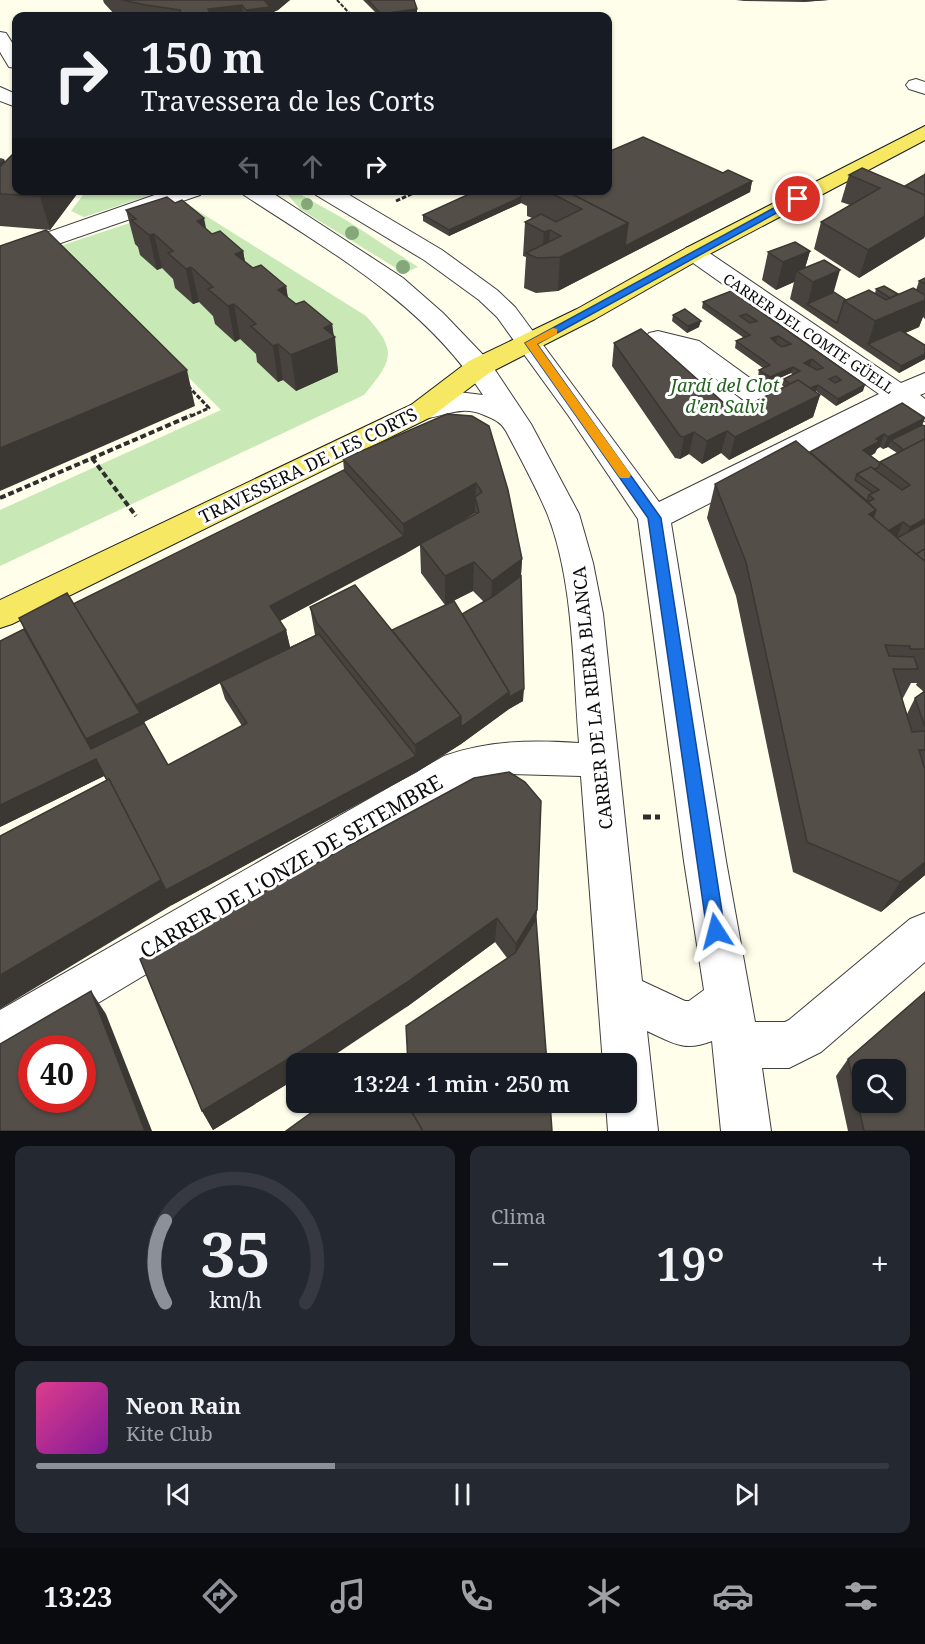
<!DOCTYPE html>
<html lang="es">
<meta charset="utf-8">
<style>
body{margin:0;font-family:"Noto Serif",serif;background:#242831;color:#f1f3f6;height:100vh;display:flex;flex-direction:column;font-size:22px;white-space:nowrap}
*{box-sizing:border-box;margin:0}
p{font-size:20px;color:#9ea1a6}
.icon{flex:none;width:33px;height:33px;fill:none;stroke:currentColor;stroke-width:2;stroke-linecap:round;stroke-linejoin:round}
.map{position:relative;height:1131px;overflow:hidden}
.drawer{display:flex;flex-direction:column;gap:15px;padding:15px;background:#0d0f14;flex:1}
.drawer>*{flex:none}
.guide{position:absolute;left:12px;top:12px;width:600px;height:183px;border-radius:12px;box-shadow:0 2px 4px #0004;background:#171b24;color:#f1f3f6;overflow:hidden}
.fabs{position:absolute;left:852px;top:1059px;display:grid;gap:12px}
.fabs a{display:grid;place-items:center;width:54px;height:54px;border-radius:12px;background:#171b24;box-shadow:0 2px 4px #0004;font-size:30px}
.speed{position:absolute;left:18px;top:1035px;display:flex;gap:12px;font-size:30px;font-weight:700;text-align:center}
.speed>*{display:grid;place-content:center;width:78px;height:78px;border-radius:50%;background:#171b24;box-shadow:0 2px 4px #0004;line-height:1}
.speed .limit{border:9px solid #d22;background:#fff;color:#111}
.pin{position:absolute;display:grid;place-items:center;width:51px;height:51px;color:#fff;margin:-26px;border:3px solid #fff;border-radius:50%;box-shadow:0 2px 6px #0007}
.me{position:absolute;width:66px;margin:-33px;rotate:351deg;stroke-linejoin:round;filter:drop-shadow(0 0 4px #0008)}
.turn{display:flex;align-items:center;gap:21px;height:126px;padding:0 30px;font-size:27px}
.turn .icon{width:78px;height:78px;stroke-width:2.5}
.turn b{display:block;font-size:42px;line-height:51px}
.lanes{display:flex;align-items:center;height:57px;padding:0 30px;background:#0003;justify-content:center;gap:30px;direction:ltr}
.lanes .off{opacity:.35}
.big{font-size:45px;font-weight:600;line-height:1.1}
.drawer .card{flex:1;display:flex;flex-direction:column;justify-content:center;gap:9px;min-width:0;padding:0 21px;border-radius:12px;background:#242831}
.drawer .dial{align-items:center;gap:0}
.dial svg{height:156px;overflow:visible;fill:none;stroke:#363941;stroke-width:7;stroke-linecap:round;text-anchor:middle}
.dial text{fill:#f1f3f6;stroke:none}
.song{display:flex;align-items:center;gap:18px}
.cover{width:72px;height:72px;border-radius:9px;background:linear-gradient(135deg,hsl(330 70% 55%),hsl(290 70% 35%))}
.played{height:6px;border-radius:3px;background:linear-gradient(90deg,#8c9099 35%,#363941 35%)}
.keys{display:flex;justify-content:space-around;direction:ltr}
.heat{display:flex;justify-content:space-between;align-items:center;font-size:33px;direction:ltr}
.drawer .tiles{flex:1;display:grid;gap:15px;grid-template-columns:1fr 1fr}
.card:last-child{grid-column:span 2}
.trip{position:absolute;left:286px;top:1053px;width:351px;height:60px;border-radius:12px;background:#171b24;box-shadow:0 2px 4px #0004;font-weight:600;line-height:60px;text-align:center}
.dock{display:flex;height:96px;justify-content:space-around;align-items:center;background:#090b0e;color:#9ea1a6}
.dock .icon{width:42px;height:42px}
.dock .current{color:#8c9099}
.dock b{font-size:27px;color:#f1f3f6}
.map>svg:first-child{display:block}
</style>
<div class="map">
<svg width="925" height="1131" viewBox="0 0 925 1131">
<rect width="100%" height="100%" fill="#fffeea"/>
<g fill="#c8e8b5">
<polygon points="86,191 161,190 163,191 84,217 71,211"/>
<polygon points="294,191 346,220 418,267 404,273 300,209 288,195"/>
<path d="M187,204L366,316C398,351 393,360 364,395L0,566V510L221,410L67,255L45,251Z"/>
</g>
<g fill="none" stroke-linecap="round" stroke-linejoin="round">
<defs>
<g id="minor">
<polygon points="0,32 6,33 16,49 16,68 9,67 0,52"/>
<polygon points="916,79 925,82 925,94 909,89 906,85 909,81"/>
<polygon points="0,87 16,94 16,107 0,101"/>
<polygon points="169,190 203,190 200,195 0,264 0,249"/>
<path d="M241,190H268L403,278L443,313L489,361L531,424L579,514L593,563L603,614L642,981L685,1001H689L704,990L684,861L638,519L568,415L497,317L479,300L424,260L316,195L313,190H341L442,250L497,290L515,307L659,502L879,394L686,258L682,253L686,248L694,246L702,248L901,383L925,373V393L920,395L925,399V421L915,418L898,407L671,523L726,861L755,1022H785L789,1020L910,919L925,913V962L821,1052L789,1068H762L771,1131H721L712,1041C684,1052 673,1043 647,1031L658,1131H608L606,1102H627V1064H603L581,776L511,774L469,781L16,1052L0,1059V1010L444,756C489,740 532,740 579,743C573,671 574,580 547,513C535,485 520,458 506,431C501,422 494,419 484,415C455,402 437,424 411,417L407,411L411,405L458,392L483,395C425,304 332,253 244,195Z"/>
<path d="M658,331L699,341L776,397L780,403C771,417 748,426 732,421L663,365L645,339L649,333ZM703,369L746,402H744Z"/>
</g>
<polygon id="major" points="925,126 925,140 702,258 595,319 489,373 431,417 12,624 0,628 0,600 394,413 411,405 469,361 577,309 686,248"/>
</defs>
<use href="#minor" stroke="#3f3f3f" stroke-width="2"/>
<use href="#major" stroke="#1d1d1d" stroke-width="2"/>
<polyline stroke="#2e2e2e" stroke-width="2" stroke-dasharray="4 1.5" stroke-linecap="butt" points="337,0 352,16"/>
<g stroke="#2e2e2e" stroke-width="3" stroke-dasharray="4.5 2" stroke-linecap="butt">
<polyline points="396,201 420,190"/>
<polyline points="188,386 209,408 189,417"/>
</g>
<g stroke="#2e2e2e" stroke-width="4" stroke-dasharray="6 3" stroke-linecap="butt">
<polyline points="92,458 136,516"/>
<polyline points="0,498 192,415"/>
</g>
<polyline stroke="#2e2e2e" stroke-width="5" stroke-dasharray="8 4" stroke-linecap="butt" points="643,817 660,817"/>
<use href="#minor" fill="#fff" fill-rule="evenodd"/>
<use href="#major" fill="#f6e863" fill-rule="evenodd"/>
</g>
<g fill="#85a87a">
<circle cx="307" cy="204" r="6"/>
<circle cx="352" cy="233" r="7"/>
<circle cx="403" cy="267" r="7"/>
</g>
<g fill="#48433e" fill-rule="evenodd">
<polygon points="103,0 290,0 278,10 271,13 271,16 119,16 115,15 104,3"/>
<polygon points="363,0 414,0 417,14 400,16 379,16"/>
<polygon points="736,0 829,0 802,2 744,1"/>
<polygon points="0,158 4,159 16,190 80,190 50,230 0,226"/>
<polygon points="925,172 925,235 924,238 859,278 814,249 821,222 850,205 841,202 849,175 905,186 924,175"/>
<polygon points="723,173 752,181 750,192 558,291 536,293 524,288 526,257 523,256 525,222 532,218 527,216 527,206 521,203 449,236 423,221 423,215 478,190 608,190"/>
<polygon points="126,210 207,230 212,234 243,251 245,262 253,268 286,286 288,298 296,304 332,324 338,372 296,391 283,380 278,382 257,362 256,354 240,339 235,342 215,324 213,316 199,302 193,304 175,288 173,279 162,268 157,270 140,255 138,247 135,244"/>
<polygon points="810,251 805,268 834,292 846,300 875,293 876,289 898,294 916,290 919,281 925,278 925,319 923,317 919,327 905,333 925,345 925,359 899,373 790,299 794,282 776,290 762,280 768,252"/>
<polygon points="731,291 863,391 836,406 816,391 815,391 820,395 813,417 729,460 721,453 702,464 689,454 680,459 675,458 612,366 614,343 734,412 784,387 782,385 784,379 793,375 791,373 768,383 758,377 759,370 763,368 735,348 736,341 744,338 702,308 703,302"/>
<polygon points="673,315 699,327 687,333 672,321"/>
<path d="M447,414L522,559L521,576L523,701L509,709L461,744L417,772L172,905L104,776L0,827V641L24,629L19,618L73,604L344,470L343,459ZM475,513V514L439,534ZM420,545L421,573L445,605L473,591L484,602L462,614L392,630L310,607L315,635L290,647L286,630L280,621ZM220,683L225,699L242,726L168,765L144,722Z"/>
<path d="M922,425L925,426V875L881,912L793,872L736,596L707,518L715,484L810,452ZM880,447L883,449L888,447L897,453L880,462L871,456L875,453L877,449ZM911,683H917L916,685L924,692L915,698L907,714L902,700Z"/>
<polygon points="537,910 536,919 547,1064 507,958 495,942 408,1006 297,1064 297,1078 213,1130 202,1111 140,959"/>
<polygon points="848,1059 925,1131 848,1131 836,1076"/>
</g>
<g fill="#3b3732">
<polygon points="263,0 290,0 278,10 271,13 271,16 246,16 246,10"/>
<polygon points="803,0 829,0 802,2"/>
<polygon points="242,5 243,16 200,16 208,9"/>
<polygon points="417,9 417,14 400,16 381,16 381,14"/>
<polygon points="4,159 7,170 0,179 0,163"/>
<polygon points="752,181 750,192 558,291 560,257 628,223"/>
<polygon points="44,190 80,190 50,230 40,196"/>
<polygon points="521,197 521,203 449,236 449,230"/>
<polygon points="925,216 925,235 924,238 859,278 868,250"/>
<polygon points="204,218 211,253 197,221"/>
<polygon points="550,230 548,257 542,258 544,232"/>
<polygon points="154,234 162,268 157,270 149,235"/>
<polygon points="243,251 249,285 235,254"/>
<polygon points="810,251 803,275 797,271 794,282 776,290 783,262"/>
<polygon points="191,267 199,302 193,304 186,269"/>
<polygon points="840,270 832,298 807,304 806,310 813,282"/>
<polygon points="286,286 291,321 278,290"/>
<polygon points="925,300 925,311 919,327 873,347 868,344 875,321"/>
<polygon points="234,304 240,339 235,342 228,306"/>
<polygon points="701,321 699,327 687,333 688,326"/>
<polygon points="332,324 334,337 335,337 338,372 296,391 291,355 324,328"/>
<polygon points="778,336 776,342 770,344 771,338"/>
<polygon points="278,344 283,380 278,382 273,346"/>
<polygon points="925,354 925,359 899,373 901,366"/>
<polygon points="812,359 810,365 802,369 804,363"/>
<polygon points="793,367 791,373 768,383 770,377"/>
<polygon points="187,370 195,406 0,491 0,448"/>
<polygon points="818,385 816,391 800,399 801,392"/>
<polygon points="865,385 863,391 836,406 838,399"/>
<polygon points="820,395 813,417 729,460 735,437"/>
<polygon points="925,418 920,431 891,440 888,447 883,449 888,437"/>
<polygon points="727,431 721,453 702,464 707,441"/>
<polygon points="694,432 689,454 680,459 684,437"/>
<polygon points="884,434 880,447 877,449 875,453 859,462 863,450 876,439"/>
<polygon points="476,483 475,513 405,554 274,624 270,606 404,536 403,524"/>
<polygon points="876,510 863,544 869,514"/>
<polygon points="925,519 925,533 902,545 910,527"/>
<polygon points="903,522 896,540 881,535"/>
<polygon points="522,559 520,588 491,610 492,581"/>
<polygon points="474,562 473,591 445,605 445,576"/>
<polygon points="286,630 290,647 144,722 151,741 96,759 104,776 0,827 0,805 95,759 86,739 134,707"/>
<polygon points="524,689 523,701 509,709 461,744 417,772 172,905 0,1009 0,975 161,880 416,756 415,745 461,716 509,692"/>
<polygon points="925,862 925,875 881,912 900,882"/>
<polygon points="537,910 535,934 514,967 516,944"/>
<polygon points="497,918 495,942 408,1006 321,1064 297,1064 297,1078 213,1130 202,1111"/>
<polygon points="91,991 106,1014 152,1131 145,1131"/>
</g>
<g fill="#544e48" stroke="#3b3732" stroke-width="1.5" fill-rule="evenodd">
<polygon points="122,0 264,0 270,7 246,10 242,5 208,9 211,15 199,16 182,16 180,10 146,5"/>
<polygon points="368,0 414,0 417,9 381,14"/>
<polygon points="643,137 723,173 728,170 752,181 625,246 628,223 564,190 608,190 608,152"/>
<polygon points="15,152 16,152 16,190 44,190 40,196 0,194 0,167"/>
<polygon points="862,168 925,195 925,216 868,250 821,222 880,188 849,175"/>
<polygon points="924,175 925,175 925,195 905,186"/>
<polygon points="478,190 522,190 521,197 449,230 423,215"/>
<polygon points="522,190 528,190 528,194 521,191"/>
<polygon points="545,190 564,190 628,223 560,257 537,258 526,253 561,236 550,230 544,232 525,222 541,214 556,222 582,209"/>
<polygon points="167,197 175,203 182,200 204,218 197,221 212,234 220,231 243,251 235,254 253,268 261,265 286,286 278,290 296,304 304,301 332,324 324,328 335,337 291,355 278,344 273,346 251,326 256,324 234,304 228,306 208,289 213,287 191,267 186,269 168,253 173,251 154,234 149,235 131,220 136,219 126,210"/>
<polygon points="46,230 187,370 0,448 0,246"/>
<polygon points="795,242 810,251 783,262 768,252"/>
<polygon points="824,260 840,270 813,282 797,271"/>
<polygon points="925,278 925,284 919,281"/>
<polygon points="884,286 898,294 890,298 876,289"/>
<polygon points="913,288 925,295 925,300 875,321 844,301 869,290 886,300"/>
<path d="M731,291L865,385L838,399L818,385L810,388L798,380L790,384L784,379L800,371L793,367L770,377L759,370L770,365L736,341L750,335L703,302ZM746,314L757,321L750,323L740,316ZM778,336L791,344L782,347L776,343L771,338ZM812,359L823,368L817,370L804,363ZM836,376L841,380L835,383L829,379Z"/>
<polygon points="834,292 846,300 844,301 837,323 807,304"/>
<polygon points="685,309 701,321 688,326 673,315"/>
<polygon points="641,329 734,412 798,380 820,395 735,437 727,431 707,441 694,432 684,437 680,436 614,343"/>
<polygon points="900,330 925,345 925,354 901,366 868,344"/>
<polygon points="902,403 925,418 888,437 884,434 876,439 880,441 863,450 880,463 878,468 874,469 871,467 857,474 855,480 873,493 869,495 867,501 810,452"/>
<polygon points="447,414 472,416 489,426 508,490 522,559 492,581 474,562 445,576 420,544 479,512 475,497 482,492 476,483 403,524 343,459"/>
<polygon points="922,425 925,426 925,439 904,450 891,440"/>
<polygon points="925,439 925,519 910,527 903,522 888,531 873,518 876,510 868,502 874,499 869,495 879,490 857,474 871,467 902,490 910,485 880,462"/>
<polygon points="796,441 876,510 869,514 925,561 925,649 910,649 910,646 885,645 889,656 914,657 918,669 893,669 912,732 925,731 925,750 919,750 924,767 925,767 925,862 900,882 807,842 746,562 715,484"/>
<polygon points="344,470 404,536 270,606 286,630 136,705 73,604"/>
<polygon points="925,523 925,549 916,554 897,538"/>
<polygon points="925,549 925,561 916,554"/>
<polygon points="521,576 524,689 509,697 509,692 462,614 492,597"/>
<polygon points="355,585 461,716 415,745 317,623 310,607"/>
<polygon points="67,593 140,713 86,739 19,618"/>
<polygon points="454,601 509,692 461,727 461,716 392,630"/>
<polygon points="24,629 91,749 144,723 168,765 247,723 220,682 319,634 416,756 166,890 109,779 107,780 96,759 0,805 0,641"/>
<polygon points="925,691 925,727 915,698"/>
<polygon points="509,772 525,782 541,801 537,910 516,944 497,918 406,983 311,1045 202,1111 140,959 474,778"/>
<polygon points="109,779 161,880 0,975 0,836"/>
<polygon points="536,919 547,1064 408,1064 406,1026 515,953"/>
<path d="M91,991L145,1131H0V1044ZM32,1048H82V1100H32Z"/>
<path d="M925,992V1131H864L848,1059ZM862,1070H896V1102H862Z"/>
<polygon points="378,1057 382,1064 372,1064"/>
<polygon points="326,1102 406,1102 423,1131 286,1131"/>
<polygon points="406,1102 550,1102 552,1131 423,1131"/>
</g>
<polygon fill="#1a73e8" stroke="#114b97" stroke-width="1.5" points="794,197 802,199 537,344 661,518 725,931 722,937 716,939 710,937 707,931 648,518 525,343"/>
<polygon fill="#f59e0b" points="553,328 557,329 557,334 537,344 629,472 631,475 629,478 620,478 525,343"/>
<g text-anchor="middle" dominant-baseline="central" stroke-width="6" stroke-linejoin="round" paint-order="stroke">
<g font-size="15" fill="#0c0c0c" stroke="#fff">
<text transform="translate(809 333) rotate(34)">CARRER DEL COMTE GÜELL</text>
</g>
<g font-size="18" font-style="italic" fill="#22621e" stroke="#fff">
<text x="725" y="385">Jardí del Clot<tspan x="725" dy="21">d'en Salvi</tspan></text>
</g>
<g font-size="18" fill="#0c0c0c" stroke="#fff">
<text transform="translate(308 465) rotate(-26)">TRAVESSERA DE LES CORTS</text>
<text transform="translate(592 698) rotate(-96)">CARRER DE LA RIERA BLANCA</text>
</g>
<g font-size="21" fill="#0c0c0c" stroke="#fff">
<text transform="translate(291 866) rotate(-30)">CARRER DE L'ONZE DE SETEMBRE</text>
</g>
</g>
</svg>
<div class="fabs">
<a><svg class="icon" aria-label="search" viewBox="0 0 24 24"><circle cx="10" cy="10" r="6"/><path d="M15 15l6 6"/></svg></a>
</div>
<div class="speed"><div class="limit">40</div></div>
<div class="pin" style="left:798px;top:199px;background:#d93025"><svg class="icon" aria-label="arrive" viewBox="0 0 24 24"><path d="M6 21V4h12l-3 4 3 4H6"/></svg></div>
<svg class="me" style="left:716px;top:931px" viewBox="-20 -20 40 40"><path d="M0-17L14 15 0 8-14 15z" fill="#1a73e8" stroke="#fff" stroke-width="4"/></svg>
<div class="trip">13:24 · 1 min · 250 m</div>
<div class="guide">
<div class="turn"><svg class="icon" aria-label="right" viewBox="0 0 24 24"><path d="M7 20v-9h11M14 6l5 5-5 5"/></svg><div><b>150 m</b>Travessera de les Corts</div></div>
<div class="lanes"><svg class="icon off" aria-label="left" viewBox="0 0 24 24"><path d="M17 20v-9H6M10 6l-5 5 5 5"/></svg><svg class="icon off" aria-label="ahead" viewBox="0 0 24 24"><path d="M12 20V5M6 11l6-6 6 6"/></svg><svg class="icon" aria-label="right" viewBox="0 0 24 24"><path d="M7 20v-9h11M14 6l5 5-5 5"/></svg></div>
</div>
</div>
<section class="drawer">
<div class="tiles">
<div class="card dial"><svg viewBox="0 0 100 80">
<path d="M14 69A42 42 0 1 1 86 69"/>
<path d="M14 69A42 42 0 0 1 14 27" stroke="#8c9099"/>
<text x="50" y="56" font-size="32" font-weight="700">35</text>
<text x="50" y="72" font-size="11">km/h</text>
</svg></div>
<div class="card"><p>Clima</p>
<div class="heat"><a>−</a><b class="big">19°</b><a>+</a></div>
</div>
<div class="card">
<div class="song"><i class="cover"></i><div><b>Neon Rain</b><p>Kite Club</p></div></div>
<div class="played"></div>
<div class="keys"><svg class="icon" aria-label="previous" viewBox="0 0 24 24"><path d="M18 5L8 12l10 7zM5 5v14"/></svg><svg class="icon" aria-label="pause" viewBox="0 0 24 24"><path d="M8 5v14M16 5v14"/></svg><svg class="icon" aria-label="next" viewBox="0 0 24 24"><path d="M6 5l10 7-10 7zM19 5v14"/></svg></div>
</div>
</div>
</section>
<nav class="dock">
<b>13:23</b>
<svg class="icon current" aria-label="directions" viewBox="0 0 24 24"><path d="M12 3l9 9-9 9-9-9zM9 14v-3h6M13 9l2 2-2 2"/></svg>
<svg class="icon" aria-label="music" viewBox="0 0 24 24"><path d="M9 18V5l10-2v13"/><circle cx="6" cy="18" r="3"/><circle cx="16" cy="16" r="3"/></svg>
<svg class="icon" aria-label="phone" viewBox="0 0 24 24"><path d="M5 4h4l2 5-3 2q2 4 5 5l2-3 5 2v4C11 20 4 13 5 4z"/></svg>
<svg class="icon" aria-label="climate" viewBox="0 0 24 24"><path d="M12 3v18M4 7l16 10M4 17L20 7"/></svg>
<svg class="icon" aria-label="car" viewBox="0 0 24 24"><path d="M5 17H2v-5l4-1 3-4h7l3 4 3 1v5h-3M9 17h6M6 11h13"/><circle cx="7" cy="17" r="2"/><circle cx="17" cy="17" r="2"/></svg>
<svg class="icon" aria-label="filters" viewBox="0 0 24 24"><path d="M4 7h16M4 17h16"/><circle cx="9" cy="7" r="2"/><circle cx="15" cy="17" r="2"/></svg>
</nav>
